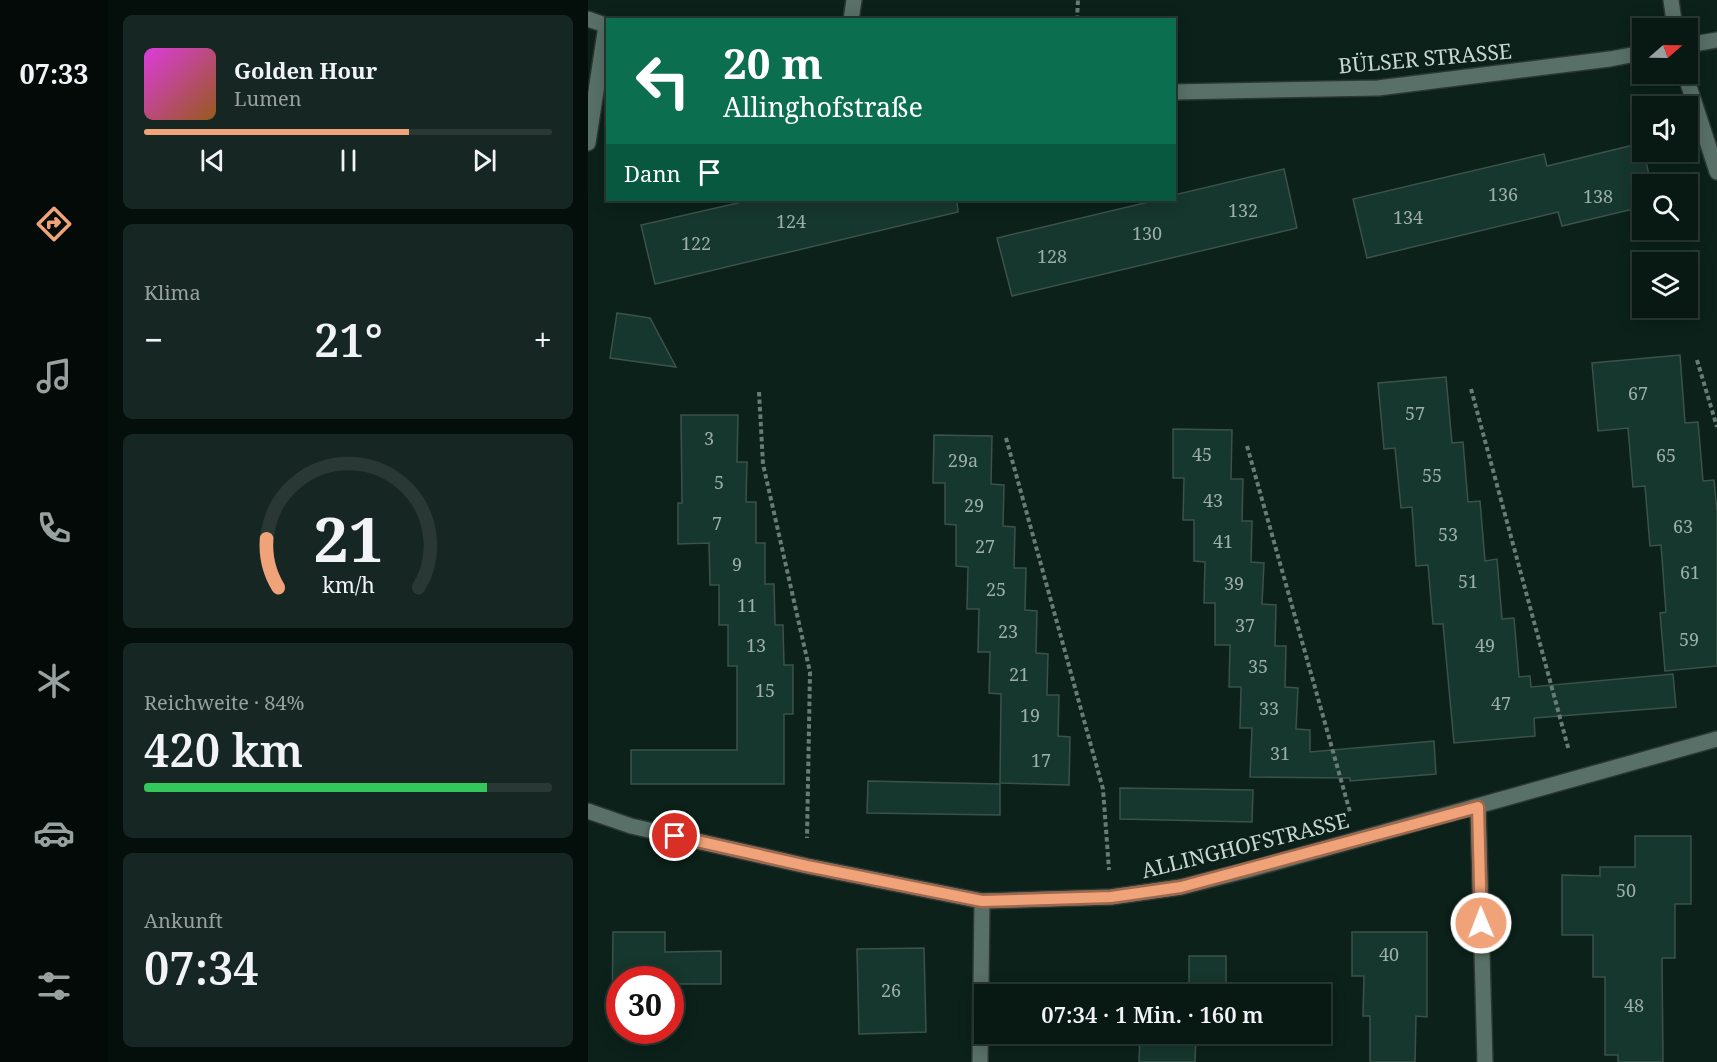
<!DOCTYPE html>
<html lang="de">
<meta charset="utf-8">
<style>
body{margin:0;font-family:"Noto Serif",serif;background:#162622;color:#f1f3f6;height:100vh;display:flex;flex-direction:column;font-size:22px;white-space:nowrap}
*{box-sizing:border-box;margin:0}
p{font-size:20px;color:#98a0a0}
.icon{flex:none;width:33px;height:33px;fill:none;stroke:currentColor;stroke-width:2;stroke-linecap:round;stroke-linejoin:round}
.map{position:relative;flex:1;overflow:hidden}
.side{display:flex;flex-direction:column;gap:15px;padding:15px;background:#040e0b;width:480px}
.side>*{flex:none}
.top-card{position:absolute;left:18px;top:18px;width:570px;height:183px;border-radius:0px;box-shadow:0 3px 15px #0003,0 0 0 2px #293834;background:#0b6e4f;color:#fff;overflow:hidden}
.needle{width:39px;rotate:70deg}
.controls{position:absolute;left:1044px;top:18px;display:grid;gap:12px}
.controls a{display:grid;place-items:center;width:66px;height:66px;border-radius:0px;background:#081914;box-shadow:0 3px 15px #0003,0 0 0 2px #293834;font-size:30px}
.speed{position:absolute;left:18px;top:966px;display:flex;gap:12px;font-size:30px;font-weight:700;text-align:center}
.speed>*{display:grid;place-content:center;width:78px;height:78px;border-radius:50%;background:#081914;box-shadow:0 3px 15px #0003,0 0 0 2px #293834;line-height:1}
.speed .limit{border:9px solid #d22;background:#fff;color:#111}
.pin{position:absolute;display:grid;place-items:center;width:51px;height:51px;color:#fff;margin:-26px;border:3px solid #fff;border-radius:50%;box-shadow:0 2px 6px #0007}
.me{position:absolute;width:66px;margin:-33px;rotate:359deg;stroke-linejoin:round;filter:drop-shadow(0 0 4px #0008)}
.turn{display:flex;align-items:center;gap:21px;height:126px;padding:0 18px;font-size:27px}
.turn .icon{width:78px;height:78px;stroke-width:2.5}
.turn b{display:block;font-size:42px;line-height:51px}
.then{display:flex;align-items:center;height:57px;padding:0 18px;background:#0003;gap:12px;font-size:22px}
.big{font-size:45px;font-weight:600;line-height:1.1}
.side .card{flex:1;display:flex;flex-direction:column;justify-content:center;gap:9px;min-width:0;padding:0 21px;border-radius:9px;background:#162622}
.side .dial{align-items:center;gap:0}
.dial svg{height:156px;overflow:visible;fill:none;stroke:#293834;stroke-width:7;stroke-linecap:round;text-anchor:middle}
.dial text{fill:#f1f3f6;stroke:none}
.song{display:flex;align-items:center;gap:18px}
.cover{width:72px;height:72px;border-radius:9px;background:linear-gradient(135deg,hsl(300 70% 55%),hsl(30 70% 35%))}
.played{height:6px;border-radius:3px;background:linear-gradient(90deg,#f0a279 65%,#293834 65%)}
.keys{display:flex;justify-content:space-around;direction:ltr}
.heat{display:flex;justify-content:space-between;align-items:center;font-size:33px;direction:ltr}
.charge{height:9px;border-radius:4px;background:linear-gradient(90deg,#34c759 84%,#293834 0)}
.trip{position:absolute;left:386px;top:984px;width:357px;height:60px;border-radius:0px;background:#081914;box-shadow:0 3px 15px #0003,0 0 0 2px #293834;font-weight:600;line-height:60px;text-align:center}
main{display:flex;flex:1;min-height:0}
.dock{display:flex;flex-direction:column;width:108px;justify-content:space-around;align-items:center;background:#030a08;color:#98a0a0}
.dock .icon{width:42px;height:42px}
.dock .on{color:#f0a279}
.dock b{font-size:27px;color:#f1f3f6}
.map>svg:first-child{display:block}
</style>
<main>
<nav class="dock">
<b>07:33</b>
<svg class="icon on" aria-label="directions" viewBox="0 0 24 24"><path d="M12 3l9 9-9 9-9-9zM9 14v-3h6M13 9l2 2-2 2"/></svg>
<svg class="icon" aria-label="music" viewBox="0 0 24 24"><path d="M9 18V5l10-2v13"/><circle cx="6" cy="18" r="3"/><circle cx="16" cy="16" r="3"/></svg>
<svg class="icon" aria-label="phone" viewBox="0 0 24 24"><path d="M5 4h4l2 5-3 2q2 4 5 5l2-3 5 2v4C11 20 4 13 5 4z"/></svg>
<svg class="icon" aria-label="climate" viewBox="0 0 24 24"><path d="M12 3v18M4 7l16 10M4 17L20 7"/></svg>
<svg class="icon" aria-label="car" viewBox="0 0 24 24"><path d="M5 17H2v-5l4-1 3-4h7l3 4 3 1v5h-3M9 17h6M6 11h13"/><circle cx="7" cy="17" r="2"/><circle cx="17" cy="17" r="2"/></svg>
<svg class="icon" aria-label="filters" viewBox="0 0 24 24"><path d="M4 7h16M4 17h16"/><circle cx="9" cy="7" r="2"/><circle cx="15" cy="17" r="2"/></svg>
</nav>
<section class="side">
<div class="card">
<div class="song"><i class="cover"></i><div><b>Golden Hour</b><p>Lumen</p></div></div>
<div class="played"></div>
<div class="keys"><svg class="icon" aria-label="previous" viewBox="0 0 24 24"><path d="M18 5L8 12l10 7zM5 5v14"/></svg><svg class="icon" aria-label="pause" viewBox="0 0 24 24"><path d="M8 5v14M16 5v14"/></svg><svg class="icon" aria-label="next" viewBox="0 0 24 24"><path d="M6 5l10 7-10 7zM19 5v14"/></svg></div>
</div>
<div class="card"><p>Klima</p>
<div class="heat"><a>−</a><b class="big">21°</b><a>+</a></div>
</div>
<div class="card dial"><svg viewBox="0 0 100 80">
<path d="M14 69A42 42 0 1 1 86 69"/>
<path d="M14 69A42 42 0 0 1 8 44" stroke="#f0a279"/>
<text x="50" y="56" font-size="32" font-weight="700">21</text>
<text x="50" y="72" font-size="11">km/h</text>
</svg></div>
<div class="card"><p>Reichweite · 84%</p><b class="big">420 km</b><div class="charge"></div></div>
<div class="card"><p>Ankunft</p><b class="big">07:34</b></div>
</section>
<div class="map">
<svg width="1129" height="1062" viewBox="0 0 1129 1062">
<rect width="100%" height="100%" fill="#0b211a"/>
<g fill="#16372d" stroke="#3b524a" stroke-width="1.5">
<polygon points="1054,143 1063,184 1054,184 1054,207 974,226 970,212 779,258 765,199 956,154 959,166"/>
<polygon points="696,169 709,228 424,296 409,238 569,200 586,200 586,195"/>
<polygon points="163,200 369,200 370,212 67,284 53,225"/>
<polygon points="29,313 62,318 88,367 22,358"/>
<polygon points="1092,355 1097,423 1110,422 1115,481 1126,480 1129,512 1129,666 1077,671 1072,613 1078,612 1073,545 1062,546 1057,486 1045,487 1040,428 1010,431 1004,363"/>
<polygon points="858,377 864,443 875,442 880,502 892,501 897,561 909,559 914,619 926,618 931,677 942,676 943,687 1085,674 1088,707 946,718 947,736 866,743 855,624 845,624 840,565 828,566 824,507 813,508 807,448 796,449 790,383"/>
<polygon points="93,415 150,415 149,462 159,462 158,502 168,502 168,543 177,543 177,584 186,584 187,625 195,625 196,665 205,665 205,714 196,714 196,784 43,784 43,750 149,750 149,666 140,666 140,625 131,625 131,585 122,585 121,543 90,544 90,503 94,503"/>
<polygon points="585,429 644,430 643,479 655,479 654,521 664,521 663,562 676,563 674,604 688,605 687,646 698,646 697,687 710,688 708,729 722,730 722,752 846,741 848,774 762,781 762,778 662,777 664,728 652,728 653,687 641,687 642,645 627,645 627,603 616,603 617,562 606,561 606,520 595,520 596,478 585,478"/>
<polygon points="346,435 404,436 403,484 416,485 415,526 427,527 426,568 438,568 437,610 449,611 448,653 460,654 459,695 471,695 470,736 482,737 481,785 412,783 413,694 401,693 402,652 390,652 391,609 379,609 380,567 368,566 368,525 357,524 357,483 345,483"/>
<polygon points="280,781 412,784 412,815 279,813"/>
<polygon points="532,788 665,790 664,822 532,819"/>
<polygon points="1047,836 1103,836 1103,904 1087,904 1087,958 1074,958 1075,1062 1030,1062 1030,1055 1017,1055 1017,977 1005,977 1005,935 974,935 974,875 1012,876 1012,867 1047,867"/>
<polygon points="25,932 77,932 77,952 133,951 133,984 86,984 86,1021 82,1021 82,980 32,980 32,1021 24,1021"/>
<polygon points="764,932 839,932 839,1017 828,1016 827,1062 782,1062 782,1016 775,1016 776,976 764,976"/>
<polygon points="336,948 338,1032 271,1034 269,949"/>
<polygon points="601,956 638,956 638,994 552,994 552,983 601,983"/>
<polygon points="552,1034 608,1034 607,1062 551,1062"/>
</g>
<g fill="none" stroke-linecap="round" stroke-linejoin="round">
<defs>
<g id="minor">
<polyline points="1083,0 1087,28"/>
<polyline points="0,19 20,26"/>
<polyline points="263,20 266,0"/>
<polyline points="1100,45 1129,40"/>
<polyline points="1097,74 1129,172"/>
<polyline points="586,92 790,88 1022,59 1054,53"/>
<polyline points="0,143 18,26"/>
<polyline points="890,807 897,1062"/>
<polyline points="0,811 43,826 219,866 394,901 523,897 593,887 660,870 1129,739"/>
<polyline points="392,1062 394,901"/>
</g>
</defs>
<use href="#minor" stroke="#2c3732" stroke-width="18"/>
<g stroke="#697b75" stroke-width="4" stroke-dasharray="4.5 3" stroke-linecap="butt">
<polyline points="489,20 490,0"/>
<polyline points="1109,360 1129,427"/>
<polyline points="883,389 981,751"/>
<polyline points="171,392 175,464 222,672 219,838"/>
<polyline points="418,438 515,789 521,870"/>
<polyline points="659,446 762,812"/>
</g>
<use href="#minor" stroke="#587067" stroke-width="15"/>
</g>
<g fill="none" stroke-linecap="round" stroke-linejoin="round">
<defs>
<polyline id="route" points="87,836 219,866 394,901 523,897 593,887 890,807 893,923"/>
</defs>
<use href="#route" stroke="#9c694f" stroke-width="15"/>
<use href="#route" stroke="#f0a279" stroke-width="10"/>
</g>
<g text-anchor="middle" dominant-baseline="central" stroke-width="4.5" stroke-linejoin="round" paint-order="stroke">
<g font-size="18" fill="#9caea8">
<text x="915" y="194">136</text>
<text x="1010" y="196">138</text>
<text x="655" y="210">132</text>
<text x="820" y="217">134</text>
<text x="203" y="221">124</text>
<text x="559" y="233">130</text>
<text x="108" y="243">122</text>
<text x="464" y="256">128</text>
<text x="1050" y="393">67</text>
<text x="827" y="413">57</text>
<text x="121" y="438">3</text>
<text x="614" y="454">45</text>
<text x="1078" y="455">65</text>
<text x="375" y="460">29a</text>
<text x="844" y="475">55</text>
<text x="131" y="482">5</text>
<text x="625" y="500">43</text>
<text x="386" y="505">29</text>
<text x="129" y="523">7</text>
<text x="1095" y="526">63</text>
<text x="860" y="534">53</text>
<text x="635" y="541">41</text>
<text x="397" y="546">27</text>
<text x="149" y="564">9</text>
<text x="1102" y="572">61</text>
<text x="880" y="581">51</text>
<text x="646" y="583">39</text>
<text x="408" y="589">25</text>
<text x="159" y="605">11</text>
<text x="657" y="625">37</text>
<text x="420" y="631">23</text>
<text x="1101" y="639">59</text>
<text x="168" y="645">13</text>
<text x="897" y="645">49</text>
<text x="670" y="666">35</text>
<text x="431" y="674">21</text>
<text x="177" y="690">15</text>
<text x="913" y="703">47</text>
<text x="681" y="708">33</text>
<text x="442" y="715">19</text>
<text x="692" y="753">31</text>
<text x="453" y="760">17</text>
<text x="1038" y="890">50</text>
<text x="801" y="954">40</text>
<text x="303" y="990">26</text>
<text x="1046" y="1005">48</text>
</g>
<g font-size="21" fill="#c9d6d1" stroke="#0b211a">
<text transform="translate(837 58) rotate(-5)">BÜLSER STRASSE</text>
<text transform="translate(657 845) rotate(-14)">ALLINGHOFSTRASSE</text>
</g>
</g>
</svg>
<div class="controls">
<a><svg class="needle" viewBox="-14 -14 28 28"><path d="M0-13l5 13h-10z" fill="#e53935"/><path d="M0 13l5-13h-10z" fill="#98a0a0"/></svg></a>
<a><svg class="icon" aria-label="sound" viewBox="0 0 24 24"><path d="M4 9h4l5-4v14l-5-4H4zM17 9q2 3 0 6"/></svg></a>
<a><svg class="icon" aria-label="search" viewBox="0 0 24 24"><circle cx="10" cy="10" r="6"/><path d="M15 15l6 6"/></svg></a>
<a><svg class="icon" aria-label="layers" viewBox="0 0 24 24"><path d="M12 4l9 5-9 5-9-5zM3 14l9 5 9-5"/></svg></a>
</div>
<div class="speed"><div class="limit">30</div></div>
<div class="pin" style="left:87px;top:836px;background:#d93025"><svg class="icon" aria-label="arrive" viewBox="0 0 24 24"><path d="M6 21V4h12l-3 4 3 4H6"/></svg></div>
<svg class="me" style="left:893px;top:923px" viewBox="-20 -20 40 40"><circle r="17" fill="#f0a279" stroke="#fff" stroke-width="3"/><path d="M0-11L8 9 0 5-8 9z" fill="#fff"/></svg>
<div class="trip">07:34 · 1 Min. · 160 m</div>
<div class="top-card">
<div class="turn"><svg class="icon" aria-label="left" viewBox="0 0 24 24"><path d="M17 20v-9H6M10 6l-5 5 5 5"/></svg><div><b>20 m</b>Allinghofstraße</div></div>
<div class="then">Dann<svg class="icon" aria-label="arrive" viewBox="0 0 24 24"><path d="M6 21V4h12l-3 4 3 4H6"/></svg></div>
</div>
</div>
</main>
